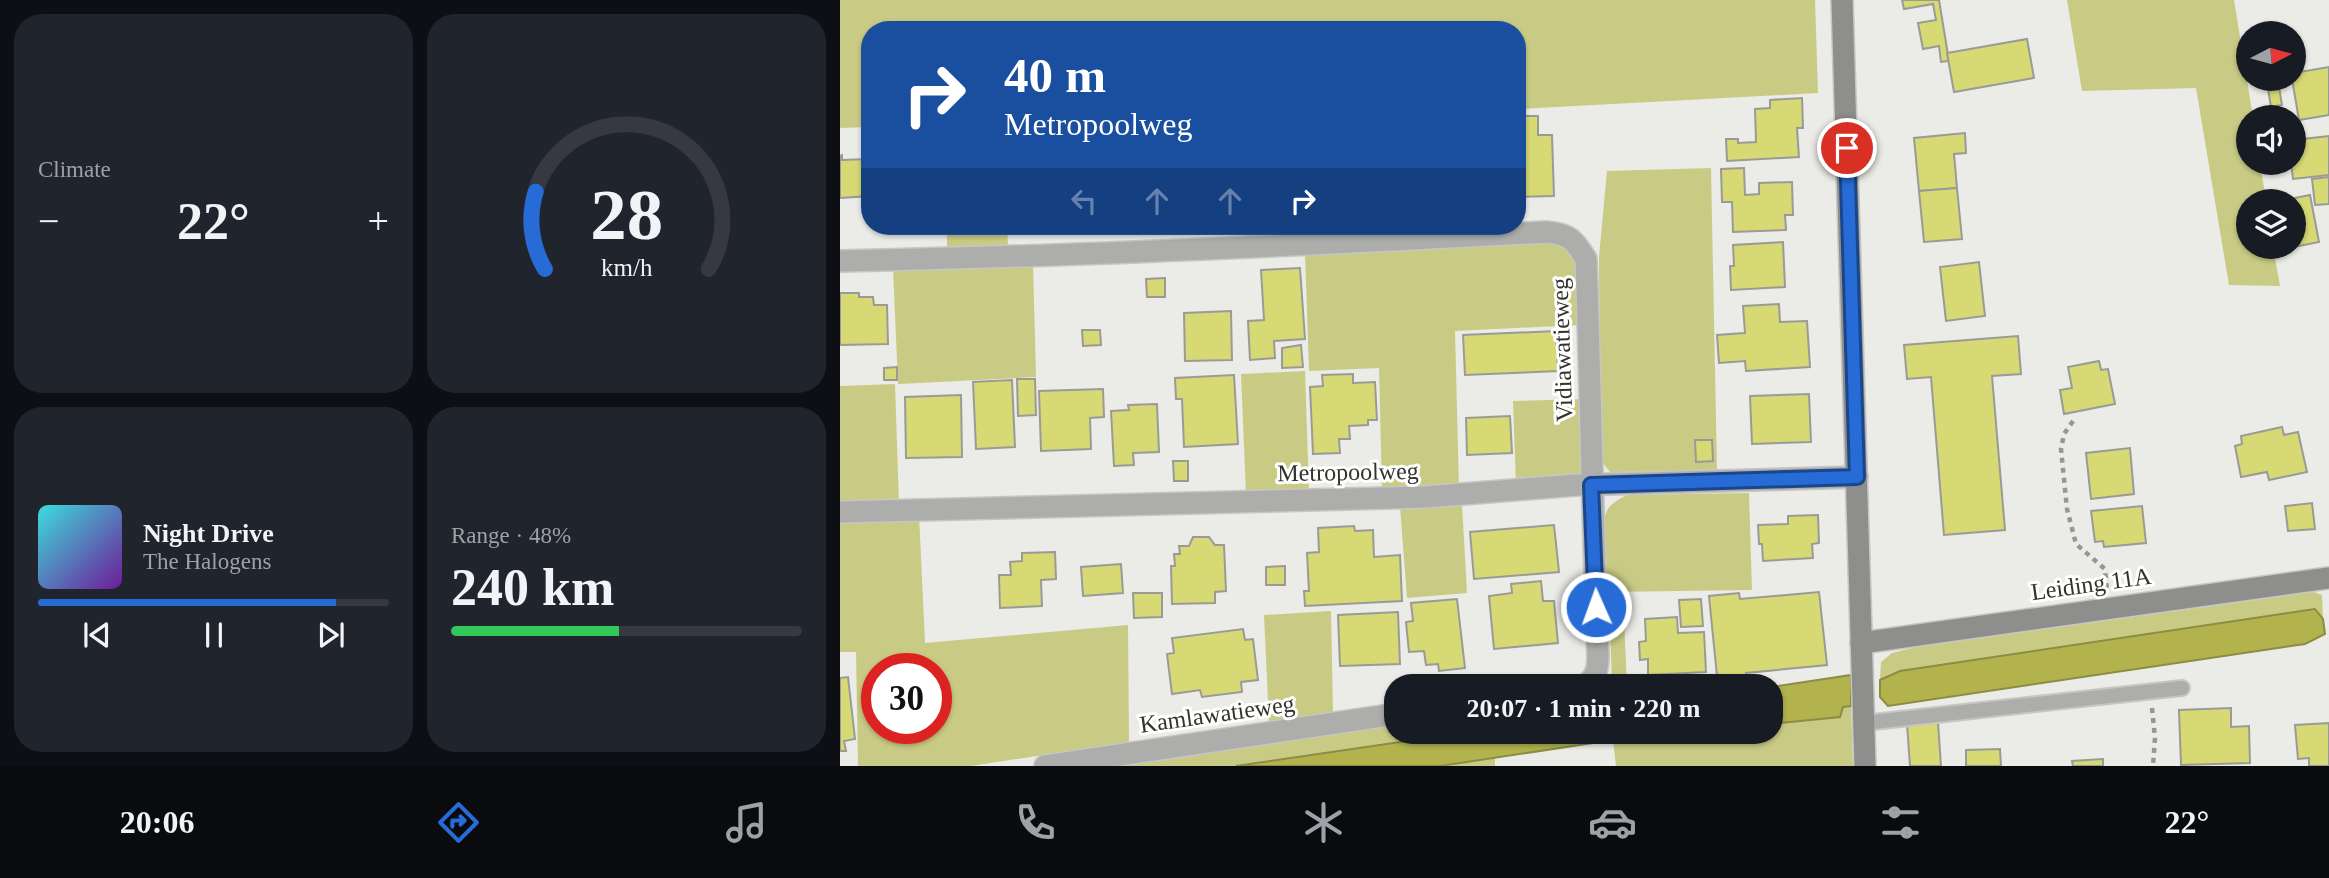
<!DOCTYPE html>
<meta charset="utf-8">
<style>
body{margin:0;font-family:Georgia,serif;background:#20242c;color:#f1f3f6;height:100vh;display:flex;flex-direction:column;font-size:26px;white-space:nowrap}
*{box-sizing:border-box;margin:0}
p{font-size:23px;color:#9ea1a6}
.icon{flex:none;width:38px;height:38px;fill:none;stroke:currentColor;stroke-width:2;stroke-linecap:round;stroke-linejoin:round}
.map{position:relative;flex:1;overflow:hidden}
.sheet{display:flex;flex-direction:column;gap:14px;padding:14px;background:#0d0f14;width:840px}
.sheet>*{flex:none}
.guide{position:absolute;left:21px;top:21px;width:665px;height:214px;border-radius:28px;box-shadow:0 2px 5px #0004;background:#1a4fa0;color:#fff;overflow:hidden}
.needle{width:46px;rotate:84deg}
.buttons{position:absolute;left:1396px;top:21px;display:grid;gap:14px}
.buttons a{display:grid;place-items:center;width:70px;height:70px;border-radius:50%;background:#171b24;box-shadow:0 2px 5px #0004;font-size:35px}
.speed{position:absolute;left:21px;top:653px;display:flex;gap:14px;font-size:35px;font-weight:700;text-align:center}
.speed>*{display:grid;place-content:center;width:91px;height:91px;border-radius:50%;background:#171b24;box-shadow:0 2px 5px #0004;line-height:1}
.speed .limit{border:10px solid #d22;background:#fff;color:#111}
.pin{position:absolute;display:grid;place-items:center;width:60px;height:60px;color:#fff;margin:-30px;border:4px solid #fff;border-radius:50%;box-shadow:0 2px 7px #0007}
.me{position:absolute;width:77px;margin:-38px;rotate:358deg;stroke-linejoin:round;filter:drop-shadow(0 0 5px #0008)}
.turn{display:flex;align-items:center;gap:24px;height:147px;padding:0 28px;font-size:32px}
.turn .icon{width:91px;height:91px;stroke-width:2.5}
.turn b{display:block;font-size:49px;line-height:60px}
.lanes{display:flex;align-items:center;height:66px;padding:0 28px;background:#0003;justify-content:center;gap:35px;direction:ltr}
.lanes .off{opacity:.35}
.big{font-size:52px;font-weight:800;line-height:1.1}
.sheet .tile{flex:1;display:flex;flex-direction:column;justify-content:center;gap:10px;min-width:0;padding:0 24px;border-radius:28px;background:#20242c}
.sheet .dial{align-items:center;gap:0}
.dial svg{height:182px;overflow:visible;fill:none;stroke:#363941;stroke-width:7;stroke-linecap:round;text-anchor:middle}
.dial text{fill:#f1f3f6;stroke:none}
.song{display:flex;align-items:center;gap:21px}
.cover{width:84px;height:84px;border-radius:10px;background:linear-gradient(135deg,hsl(180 70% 55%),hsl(280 70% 35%))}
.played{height:7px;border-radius:4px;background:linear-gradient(90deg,#276bd7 85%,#363941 85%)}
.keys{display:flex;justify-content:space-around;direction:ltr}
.heat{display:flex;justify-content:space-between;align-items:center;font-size:38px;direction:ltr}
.charge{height:10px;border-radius:5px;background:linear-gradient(90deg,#34c759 48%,#363941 0)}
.sheet .tiles{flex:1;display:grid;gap:14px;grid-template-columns:repeat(2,1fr)}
.trip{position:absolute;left:544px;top:674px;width:399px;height:70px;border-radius:28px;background:#171b24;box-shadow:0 2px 5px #0004;font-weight:800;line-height:70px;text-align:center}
.menu{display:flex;height:112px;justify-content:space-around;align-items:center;background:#090b0e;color:#9ea1a6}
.menu .icon{width:49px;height:49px}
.menu .active{color:#276bd7}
.menu b{font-size:32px;color:#f1f3f6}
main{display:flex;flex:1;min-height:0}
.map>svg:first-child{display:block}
</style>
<main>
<section class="sheet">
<div class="tiles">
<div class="tile"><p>Climate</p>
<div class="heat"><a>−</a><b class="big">22°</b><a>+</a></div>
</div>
<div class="tile dial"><svg viewBox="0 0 100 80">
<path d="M14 69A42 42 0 1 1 86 69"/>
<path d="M14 69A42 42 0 0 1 10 35" stroke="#276bd7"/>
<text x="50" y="56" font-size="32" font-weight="700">28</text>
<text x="50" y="72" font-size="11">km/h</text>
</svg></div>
<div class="tile">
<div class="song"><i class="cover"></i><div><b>Night Drive</b><p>The Halogens</p></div></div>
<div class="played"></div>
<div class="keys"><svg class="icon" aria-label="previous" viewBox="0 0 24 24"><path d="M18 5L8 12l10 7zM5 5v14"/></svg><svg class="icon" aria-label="pause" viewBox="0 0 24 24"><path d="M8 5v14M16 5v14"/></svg><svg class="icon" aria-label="next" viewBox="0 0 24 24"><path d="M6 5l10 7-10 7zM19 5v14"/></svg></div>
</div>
<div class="tile"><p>Range · 48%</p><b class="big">240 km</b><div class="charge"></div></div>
</div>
</section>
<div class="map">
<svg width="1489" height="766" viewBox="0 0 1489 766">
<rect width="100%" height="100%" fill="#ebebe7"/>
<g fill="#c9cb85" fill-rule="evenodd">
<polygon points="0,0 975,0 978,93 677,109 677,30 30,30 30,127 0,128"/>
<polygon points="1227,0 1394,0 1413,117 1409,117 1409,163 1420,163 1426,201 1409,201 1409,247 1433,247 1440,286 1389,285 1356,88 1242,91"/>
<polygon points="871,168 877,471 770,472 762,462 760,453 759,257 767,171"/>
<polygon points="107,226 167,226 168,246 107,248"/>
<polygon points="446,226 514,226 514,236 446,238"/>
<polygon points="711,241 723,243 737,259 741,325 615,331 619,490 542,491 539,368 469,371 465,253"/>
<polygon points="193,264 196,377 58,384 53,268"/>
<polygon points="465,371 469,492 406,494 401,374"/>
<polygon points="55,384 59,505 0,508 0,386"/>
<polygon points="744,399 746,479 676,485 673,401"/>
<path d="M909,493L912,590L768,592C767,574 760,527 766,513C769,504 779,499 787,495Z"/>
<polygon points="622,504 627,593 567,598 560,507"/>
<path d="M79,515L85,643L288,625L289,742L131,766H18L16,652H0V521ZM37,668H96V728H37Z"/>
<polygon points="1474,592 1482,595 1483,619 1475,609 1060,671 1040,680 1041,662 1052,653 1076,647"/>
<polygon points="491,611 493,714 429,722 424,615"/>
<polygon points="784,619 787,686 772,686 770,625"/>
<polygon points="1003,706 1011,706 1013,766 776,766 773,740 855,732 931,732 931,724 1000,717"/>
<polygon points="556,725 556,732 629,732 396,766 276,766"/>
<polygon points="655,758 655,766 600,766"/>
</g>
<g fill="#b2b34d" stroke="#8c8c45" stroke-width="2">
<polygon points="1475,609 1483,619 1485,634 1465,644 1048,706 1040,697 1040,680 1060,671"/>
<polygon points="1011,675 1011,706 1003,707 1000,717 931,724 931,687"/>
<polygon points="629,732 855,732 773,740 600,766 396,766"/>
</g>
<g fill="#d7d974" stroke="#9a9b97" stroke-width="2">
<polygon points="1062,0 1099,0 1109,61 1101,62 1099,46 1083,49 1078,23 1096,20 1093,4 1064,9"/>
<polygon points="1187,39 1194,78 1114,92 1107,53"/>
<polygon points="1489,67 1489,115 1459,120 1452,79 1454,79 1454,73"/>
<polygon points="1438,81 1442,105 1431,107 1427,83"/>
<polygon points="962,98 963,128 957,128 959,157 887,161 886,139 898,139 898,143 916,142 915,109 930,108 930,100"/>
<polygon points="677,116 698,116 698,135 712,135 714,196 677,197"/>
<polygon points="1125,133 1126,153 1114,154 1117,188 1079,191 1074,138"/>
<polygon points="1489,136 1489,175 1453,179 1451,163 1454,163 1454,140"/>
<polygon points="2,155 2,160 30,159 30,196 0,198 0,156"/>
<polygon points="904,168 905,195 919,194 919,183 952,182 953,215 945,215 946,230 893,232 892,202 882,202 881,169"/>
<polygon points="1489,177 1489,204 1475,205 1472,179"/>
<polygon points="1117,188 1122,239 1084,242 1079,191"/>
<polygon points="1470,195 1479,242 1454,247 1454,201 1439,201"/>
<polygon points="943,242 945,287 891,290 890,266 894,266 893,245"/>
<polygon points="1139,262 1145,316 1106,321 1100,267"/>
<polygon points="460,268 465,339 434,341 435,358 410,360 408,321 424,320 421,270"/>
<polygon points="325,278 325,297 307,297 306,279"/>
<polygon points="0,293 19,293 19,297 33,297 34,305 47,305 48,344 0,345"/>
<polygon points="939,304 940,322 967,321 970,367 906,371 905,361 879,363 877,335 905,333 903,306"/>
<polygon points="391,311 392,360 345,361 344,313"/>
<polygon points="242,330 260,330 261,345 243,346"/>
<polygon points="716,331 718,371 625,375 623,335"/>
<polygon points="1178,336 1181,374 1152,376 1165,530 1104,535 1091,377 1067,379 1064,345"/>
<polygon points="461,345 463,367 442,368 442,348"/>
<polygon points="1259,361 1261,370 1268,369 1275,404 1224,414 1220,390 1232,388 1228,367"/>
<polygon points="57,367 57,380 44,380 44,368"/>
<polygon points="513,374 513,383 535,382 537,420 528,420 528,425 509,426 510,439 499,439 500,453 473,454 470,387 483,386 482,375"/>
<polygon points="394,375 398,444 344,447 342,399 336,399 335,378"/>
<polygon points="177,379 195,379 196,415 178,416"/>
<polygon points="172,380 175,447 136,449 133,382"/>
<polygon points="263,389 264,417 250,418 251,449 201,451 199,391"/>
<polygon points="969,394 971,442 912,444 910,396"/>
<polygon points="121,395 122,457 66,458 65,397"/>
<polygon points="317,404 319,452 293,453 294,465 274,466 271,411 289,410 288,405"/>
<polygon points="670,416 672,453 627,455 626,418"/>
<polygon points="1442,427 1444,435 1458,432 1467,472 1429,480 1427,472 1401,477 1395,446 1402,444 1401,436"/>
<polygon points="855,440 872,440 873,461 856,462"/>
<polygon points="1290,448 1294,494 1251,499 1246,453"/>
<polygon points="333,461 348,461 348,481 334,481"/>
<polygon points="1472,503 1475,529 1448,531 1445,506"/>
<polygon points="1302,506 1306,543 1264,547 1263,541 1255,542 1251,511"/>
<polygon points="978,515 979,543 972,544 973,558 923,561 922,544 919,544 918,525 948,524 948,516"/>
<polygon points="714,525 719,572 634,579 630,532"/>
<polygon points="514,526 515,531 533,530 534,557 560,555 562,601 465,606 464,591 469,591 467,553 479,552 478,528"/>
<polygon points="353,537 369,537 375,545 384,545 386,591 375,592 375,603 332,604 331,566 335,566 334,554 340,554 339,546 349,546"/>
<polygon points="215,552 216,579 201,580 202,606 160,608 159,575 171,575 170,562 182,561 182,553"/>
<polygon points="281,564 283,593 243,596 241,567"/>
<polygon points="445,566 445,585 426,585 426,567"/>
<polygon points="701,581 703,601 714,601 718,643 654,649 649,596 672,593 671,584"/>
<polygon points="979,592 987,665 906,673 907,684 878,686 869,596 899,593 900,599"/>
<polygon points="293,593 322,593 322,617 294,618"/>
<polygon points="617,599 625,668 599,671 598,664 586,665 584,651 569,652 566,622 573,621 571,603"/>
<polygon points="861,599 863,626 841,627 839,600"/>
<polygon points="558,612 560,664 500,666 498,615"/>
<polygon points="837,617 838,633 864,632 866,672 808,675 808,659 800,660 799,642 806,641 805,619"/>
<polygon points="403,629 405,640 413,639 418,680 401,682 402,692 362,697 360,690 332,694 327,654 334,653 332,638"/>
<polygon points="8,677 15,739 4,741 6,751 0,751 0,678"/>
<polygon points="1391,708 1391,727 1409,726 1410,763 1341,765 1339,710"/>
<polygon points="1098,722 1101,766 1070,766 1067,724"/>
<polygon points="1489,723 1489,766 1469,766 1469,758 1458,759 1455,725"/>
<polygon points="1160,749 1161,766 1126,766 1126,750"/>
<polygon points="1263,759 1263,766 1233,766 1232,761"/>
</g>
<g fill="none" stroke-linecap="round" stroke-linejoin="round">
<defs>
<polyline id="lane" points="1024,723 1342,688"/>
<g id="street">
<path d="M0,261C235,256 471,245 706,232C729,234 734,239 746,259C751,391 752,523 758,656C758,669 756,679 743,686"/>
<polyline points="0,512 585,497 736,485 1017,477"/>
<polyline points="205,766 556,714"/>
</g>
<g id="secondary">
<polyline points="1002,0 1025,766"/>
<polyline points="1021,643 1489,578"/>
</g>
</defs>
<use href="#lane" stroke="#c6c6c3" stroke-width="18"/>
<use href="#street" stroke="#c6c6c3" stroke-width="24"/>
<use href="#secondary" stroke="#c6c6c3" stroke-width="24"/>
<g stroke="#969693" stroke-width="4.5" stroke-dasharray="5 5" stroke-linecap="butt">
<polyline points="1233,421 1224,434 1221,449 1227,509 1236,544 1265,569 1267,590"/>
<polyline points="1312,708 1315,738 1313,766"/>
</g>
<use href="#lane" stroke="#adadab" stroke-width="14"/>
<use href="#street" stroke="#adadab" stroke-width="21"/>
<use href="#secondary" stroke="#8e8f8c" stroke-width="21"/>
</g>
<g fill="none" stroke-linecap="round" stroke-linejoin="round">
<defs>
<polyline id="route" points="756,607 751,485 1017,477 1007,148"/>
</defs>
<use href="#route" stroke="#19468c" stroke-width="18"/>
<use href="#route" stroke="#276bd7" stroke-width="12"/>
</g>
<g text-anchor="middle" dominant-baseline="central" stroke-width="6" stroke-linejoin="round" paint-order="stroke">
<g font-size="24" fill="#323231" stroke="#fffffe">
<text transform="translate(722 350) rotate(-92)">Vidiawatieweg</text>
<text transform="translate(508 472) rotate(-1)">Metropoolweg</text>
<text transform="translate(1251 584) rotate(-8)">Leiding 11A</text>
<text transform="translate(377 714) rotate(-8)">Kamlawatieweg</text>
</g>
</g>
</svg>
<div class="buttons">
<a><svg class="needle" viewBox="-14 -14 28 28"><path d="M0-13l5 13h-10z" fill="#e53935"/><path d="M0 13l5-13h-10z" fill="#9ea1a6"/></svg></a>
<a><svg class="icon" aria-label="sound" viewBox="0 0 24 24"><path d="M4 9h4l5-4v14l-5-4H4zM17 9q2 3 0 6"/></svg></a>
<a><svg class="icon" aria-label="layers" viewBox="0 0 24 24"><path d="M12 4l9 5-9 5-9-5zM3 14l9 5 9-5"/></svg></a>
</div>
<div class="speed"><div class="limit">30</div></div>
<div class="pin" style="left:1007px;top:148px;background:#d93025"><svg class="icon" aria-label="arrive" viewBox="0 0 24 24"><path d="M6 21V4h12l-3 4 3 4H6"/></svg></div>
<svg class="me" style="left:756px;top:607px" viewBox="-20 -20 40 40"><circle r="17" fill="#276bd7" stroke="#fff" stroke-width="3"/><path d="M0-11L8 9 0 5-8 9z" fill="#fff"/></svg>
<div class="trip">20:07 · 1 min · 220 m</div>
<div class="guide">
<div class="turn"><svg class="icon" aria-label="right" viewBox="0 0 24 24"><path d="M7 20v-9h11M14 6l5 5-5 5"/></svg><div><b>40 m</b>Metropoolweg</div></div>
<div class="lanes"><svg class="icon off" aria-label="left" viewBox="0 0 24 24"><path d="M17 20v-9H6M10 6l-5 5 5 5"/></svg><svg class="icon off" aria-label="ahead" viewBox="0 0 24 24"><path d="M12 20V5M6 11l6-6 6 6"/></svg><svg class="icon off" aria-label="ahead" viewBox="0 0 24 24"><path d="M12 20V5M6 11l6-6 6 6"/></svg><svg class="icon" aria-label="right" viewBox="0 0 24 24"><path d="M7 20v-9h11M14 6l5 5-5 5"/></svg></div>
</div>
</div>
</main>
<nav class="menu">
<b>20:06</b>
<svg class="icon active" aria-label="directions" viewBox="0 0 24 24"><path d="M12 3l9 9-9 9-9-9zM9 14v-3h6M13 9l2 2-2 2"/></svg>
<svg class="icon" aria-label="music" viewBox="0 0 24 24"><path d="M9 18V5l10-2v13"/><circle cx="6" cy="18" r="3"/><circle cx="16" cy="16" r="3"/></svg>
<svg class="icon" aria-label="phone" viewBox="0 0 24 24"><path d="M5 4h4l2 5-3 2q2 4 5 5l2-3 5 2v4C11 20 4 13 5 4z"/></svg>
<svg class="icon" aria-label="climate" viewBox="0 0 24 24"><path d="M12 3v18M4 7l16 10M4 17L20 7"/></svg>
<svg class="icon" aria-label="car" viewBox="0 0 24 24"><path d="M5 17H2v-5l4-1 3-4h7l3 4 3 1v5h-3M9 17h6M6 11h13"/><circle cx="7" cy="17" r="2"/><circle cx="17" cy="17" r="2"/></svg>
<svg class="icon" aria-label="filters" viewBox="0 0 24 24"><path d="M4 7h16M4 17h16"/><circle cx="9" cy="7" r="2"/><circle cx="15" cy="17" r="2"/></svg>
<b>22°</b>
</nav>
